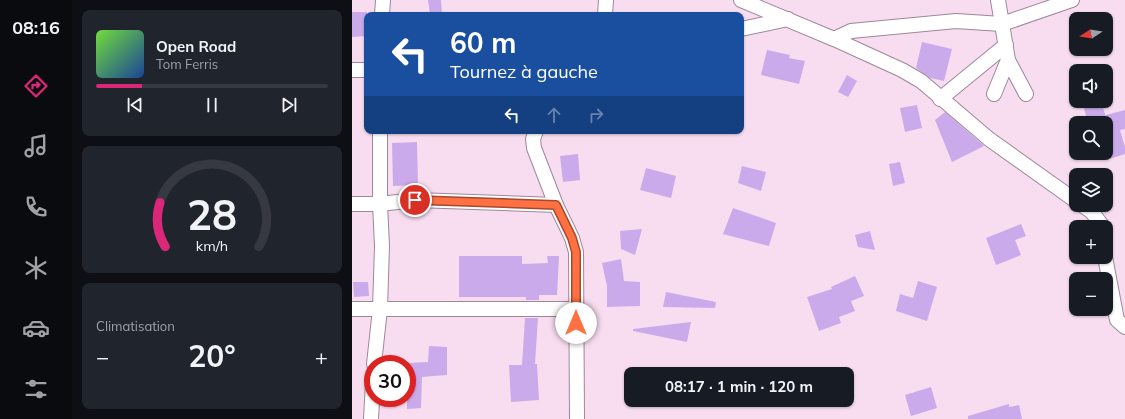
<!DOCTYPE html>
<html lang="fr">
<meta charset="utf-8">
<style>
body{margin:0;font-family:Mulish,sans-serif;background:#20242c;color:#f1f3f6;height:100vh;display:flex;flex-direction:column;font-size:15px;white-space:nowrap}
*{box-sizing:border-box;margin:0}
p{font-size:13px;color:#9ea1a6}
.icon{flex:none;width:22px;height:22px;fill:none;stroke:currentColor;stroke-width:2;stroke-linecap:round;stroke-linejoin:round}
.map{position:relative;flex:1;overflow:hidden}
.panel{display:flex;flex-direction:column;gap:10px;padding:10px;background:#0d0f14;width:280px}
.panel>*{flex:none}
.top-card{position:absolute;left:12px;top:12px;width:380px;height:122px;border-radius:8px;box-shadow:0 1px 3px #0004;background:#1a4fa0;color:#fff;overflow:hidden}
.needle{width:26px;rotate:258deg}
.controls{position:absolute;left:717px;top:12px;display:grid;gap:8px}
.controls a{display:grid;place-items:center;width:44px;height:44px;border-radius:8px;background:#171b24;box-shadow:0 1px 3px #0004;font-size:20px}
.speed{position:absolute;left:12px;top:355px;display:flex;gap:8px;font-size:20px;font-weight:700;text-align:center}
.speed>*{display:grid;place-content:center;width:52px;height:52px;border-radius:50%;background:#171b24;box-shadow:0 1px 3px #0004;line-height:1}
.speed .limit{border:6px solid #d22;background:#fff;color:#111}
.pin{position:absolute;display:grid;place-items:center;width:34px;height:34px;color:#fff;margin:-17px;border:2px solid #fff;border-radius:50%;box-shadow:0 1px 4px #0007}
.me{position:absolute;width:44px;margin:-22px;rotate:0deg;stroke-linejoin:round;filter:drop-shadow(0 0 3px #0008)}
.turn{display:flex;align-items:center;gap:14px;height:84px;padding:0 20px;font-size:18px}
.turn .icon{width:52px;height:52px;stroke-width:2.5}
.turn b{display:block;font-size:28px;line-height:34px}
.lanes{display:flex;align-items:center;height:38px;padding:0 20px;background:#0003;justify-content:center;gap:20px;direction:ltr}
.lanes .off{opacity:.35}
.big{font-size:30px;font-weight:700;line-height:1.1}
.panel .widget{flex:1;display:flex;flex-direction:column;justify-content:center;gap:6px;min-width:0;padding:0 14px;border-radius:8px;background:#20242c}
.panel .dial{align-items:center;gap:0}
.dial svg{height:104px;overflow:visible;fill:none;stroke:#363941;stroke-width:7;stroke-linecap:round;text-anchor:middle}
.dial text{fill:#f1f3f6;stroke:none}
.song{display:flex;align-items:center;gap:12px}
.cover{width:48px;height:48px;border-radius:6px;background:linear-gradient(135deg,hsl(100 70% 55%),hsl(220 70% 35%))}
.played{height:4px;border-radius:2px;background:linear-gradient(90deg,#db2777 20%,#363941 20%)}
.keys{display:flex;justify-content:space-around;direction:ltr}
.heat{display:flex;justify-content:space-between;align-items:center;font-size:22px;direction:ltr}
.trip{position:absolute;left:272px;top:367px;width:230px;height:40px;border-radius:8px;background:#171b24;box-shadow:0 1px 3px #0004;font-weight:700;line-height:40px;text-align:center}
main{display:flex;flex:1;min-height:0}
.menu{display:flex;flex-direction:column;width:72px;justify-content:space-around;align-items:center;background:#090b0e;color:#9ea1a6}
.menu .icon{width:28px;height:28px}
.menu .selected{color:#db2777}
.menu b{font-size:18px;color:#f1f3f6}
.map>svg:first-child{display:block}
</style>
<main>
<nav class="menu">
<b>08:16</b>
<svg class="icon selected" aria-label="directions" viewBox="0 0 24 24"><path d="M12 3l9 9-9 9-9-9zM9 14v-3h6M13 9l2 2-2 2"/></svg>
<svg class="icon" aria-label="music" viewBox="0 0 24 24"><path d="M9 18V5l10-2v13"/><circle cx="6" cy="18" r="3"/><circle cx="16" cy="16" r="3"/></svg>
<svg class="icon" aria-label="phone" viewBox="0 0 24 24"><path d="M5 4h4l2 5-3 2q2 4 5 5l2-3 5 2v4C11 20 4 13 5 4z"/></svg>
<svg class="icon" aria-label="climate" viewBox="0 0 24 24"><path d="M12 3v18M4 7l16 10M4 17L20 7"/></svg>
<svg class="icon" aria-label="car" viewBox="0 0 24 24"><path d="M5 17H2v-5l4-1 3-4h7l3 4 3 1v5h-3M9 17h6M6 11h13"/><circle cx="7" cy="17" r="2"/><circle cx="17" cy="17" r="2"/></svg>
<svg class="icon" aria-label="filters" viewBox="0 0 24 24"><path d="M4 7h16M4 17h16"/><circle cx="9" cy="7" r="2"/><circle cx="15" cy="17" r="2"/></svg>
</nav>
<section class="panel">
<div class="widget">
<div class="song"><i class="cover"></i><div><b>Open Road</b><p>Tom Ferris</p></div></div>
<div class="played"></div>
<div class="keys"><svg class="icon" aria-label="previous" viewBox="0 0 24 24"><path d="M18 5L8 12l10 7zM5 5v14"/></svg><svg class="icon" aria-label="pause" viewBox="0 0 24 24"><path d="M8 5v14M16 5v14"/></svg><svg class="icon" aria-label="next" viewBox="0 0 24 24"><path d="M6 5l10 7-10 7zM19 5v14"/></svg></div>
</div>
<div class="widget dial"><svg viewBox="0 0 100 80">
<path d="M14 69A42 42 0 1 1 86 69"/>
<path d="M14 69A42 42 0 0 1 10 35" stroke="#db2777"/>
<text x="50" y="56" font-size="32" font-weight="700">28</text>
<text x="50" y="72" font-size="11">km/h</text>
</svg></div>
<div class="widget"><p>Climatisation</p>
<div class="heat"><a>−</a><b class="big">20°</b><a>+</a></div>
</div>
</section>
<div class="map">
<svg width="773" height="419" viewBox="0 0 773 419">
<rect width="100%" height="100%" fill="#f8ddf1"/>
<g fill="#cbaaeb">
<polygon points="76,0 89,0 90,15 78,15"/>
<polygon points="0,12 15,12 15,36 0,37"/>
<polygon points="570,42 600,49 592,81 578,78 564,68"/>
<polygon points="415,50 438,55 437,58 453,61 447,84 409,75"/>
<polygon points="495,75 505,81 496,97 486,92"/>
<polygon points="730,101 749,101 754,117 754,115 773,110 773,129 768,130 773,147 773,154 754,160 754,123 736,123"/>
<polygon points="565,105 570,128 553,132 548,108"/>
<polygon points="593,112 631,145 632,146 600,162 583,120"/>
<polygon points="65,142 66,185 41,186 40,143"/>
<polygon points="226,154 228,180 211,182 208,156"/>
<polygon points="548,162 553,183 541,186 537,164"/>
<polygon points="390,166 414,172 409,191 386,183"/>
<polygon points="294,168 324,176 319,198 288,190"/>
<polygon points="381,208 424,223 417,246 371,234"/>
<polygon points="669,224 674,236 663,240 669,255 644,265 634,238"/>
<polygon points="290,229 283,255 269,249 268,231"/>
<polygon points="518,231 523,250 506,247 503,235"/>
<polygon points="107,256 170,256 170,264 196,263 195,256 207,256 205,295 187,295 187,300 174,300 174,297 107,297"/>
<polygon points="269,259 272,281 288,282 288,306 255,307 255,286 250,263"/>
<polygon points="503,276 512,296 499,301 503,311 487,317 489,323 467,331 455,297 480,289 479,287"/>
<polygon points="566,281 585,287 575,321 544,311 548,294 561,298"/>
<polygon points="1,282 16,282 17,296 2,297"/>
<polygon points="314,292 364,302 363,308 311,307"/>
<polygon points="173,318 186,318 183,364 185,364 187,400 159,402 157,365 170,365"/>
<polygon points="339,322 335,342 281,331 281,329"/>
<polygon points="77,346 95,347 95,375 70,377 69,408 55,409 55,363 76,362"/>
<polygon points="579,387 585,408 559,416 553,395"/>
<polygon points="657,404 657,407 667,405 670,419 616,419 616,416"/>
</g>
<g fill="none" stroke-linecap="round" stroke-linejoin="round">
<defs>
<g id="street">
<polyline points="389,0 482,39 550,70 569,81 637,139 724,201"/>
<polyline points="646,0 656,60 674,94"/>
<polyline points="30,15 31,0"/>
<polyline points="253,15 254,0"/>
<polyline points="389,29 436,19"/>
<polyline points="482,39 499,31 604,21 650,24 720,0"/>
<polyline points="0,70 15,70"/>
<polyline points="642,94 656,60"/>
<polyline points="588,99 654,45"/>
<polyline points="184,131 181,139 182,148 204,205 220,238 224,252 225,419"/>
<polyline points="0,204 28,204 28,131"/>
<polyline points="730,205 740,212 751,227"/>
<polyline points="753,257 765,320 773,327"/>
<polyline points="0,309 224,309"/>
<polyline points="22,364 28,309 30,246 28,204 63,200 204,205"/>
<polyline points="19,419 21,382"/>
</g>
</defs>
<use href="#street" stroke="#9e8799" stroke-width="16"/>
<use href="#street" stroke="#fff" stroke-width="14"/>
</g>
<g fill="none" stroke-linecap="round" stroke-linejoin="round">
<defs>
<polyline id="route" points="63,200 204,205 220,238 224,252 224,323"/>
</defs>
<use href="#route" stroke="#a6492c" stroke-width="10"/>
<use href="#route" stroke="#ff7043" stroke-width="7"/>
</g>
</svg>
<div class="controls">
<a><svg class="needle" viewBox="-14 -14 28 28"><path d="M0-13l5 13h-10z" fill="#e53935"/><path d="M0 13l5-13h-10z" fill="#9ea1a6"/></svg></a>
<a><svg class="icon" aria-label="sound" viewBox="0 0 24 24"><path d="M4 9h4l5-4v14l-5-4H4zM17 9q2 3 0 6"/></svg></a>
<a><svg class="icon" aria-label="search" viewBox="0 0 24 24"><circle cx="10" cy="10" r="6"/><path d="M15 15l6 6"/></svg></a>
<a><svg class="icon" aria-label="layers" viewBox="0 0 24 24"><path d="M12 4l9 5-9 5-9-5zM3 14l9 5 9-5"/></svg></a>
<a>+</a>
<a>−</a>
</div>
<div class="speed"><div class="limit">30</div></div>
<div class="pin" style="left:63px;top:200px;background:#d93025"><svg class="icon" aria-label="arrive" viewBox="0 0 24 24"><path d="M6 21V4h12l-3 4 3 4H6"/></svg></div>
<svg class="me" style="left:224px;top:323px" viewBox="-20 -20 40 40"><circle r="19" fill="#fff"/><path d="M0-13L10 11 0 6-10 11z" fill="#ff7043"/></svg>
<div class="trip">08:17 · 1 min · 120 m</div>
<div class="top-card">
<div class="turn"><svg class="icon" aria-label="left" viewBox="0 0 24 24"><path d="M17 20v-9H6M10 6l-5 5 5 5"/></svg><div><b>60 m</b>Tournez à gauche</div></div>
<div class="lanes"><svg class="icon" aria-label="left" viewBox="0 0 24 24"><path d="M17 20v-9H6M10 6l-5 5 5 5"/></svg><svg class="icon off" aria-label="ahead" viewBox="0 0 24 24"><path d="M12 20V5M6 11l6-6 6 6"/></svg><svg class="icon off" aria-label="right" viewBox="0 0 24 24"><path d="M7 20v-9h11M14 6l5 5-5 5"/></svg></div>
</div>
</div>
</main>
